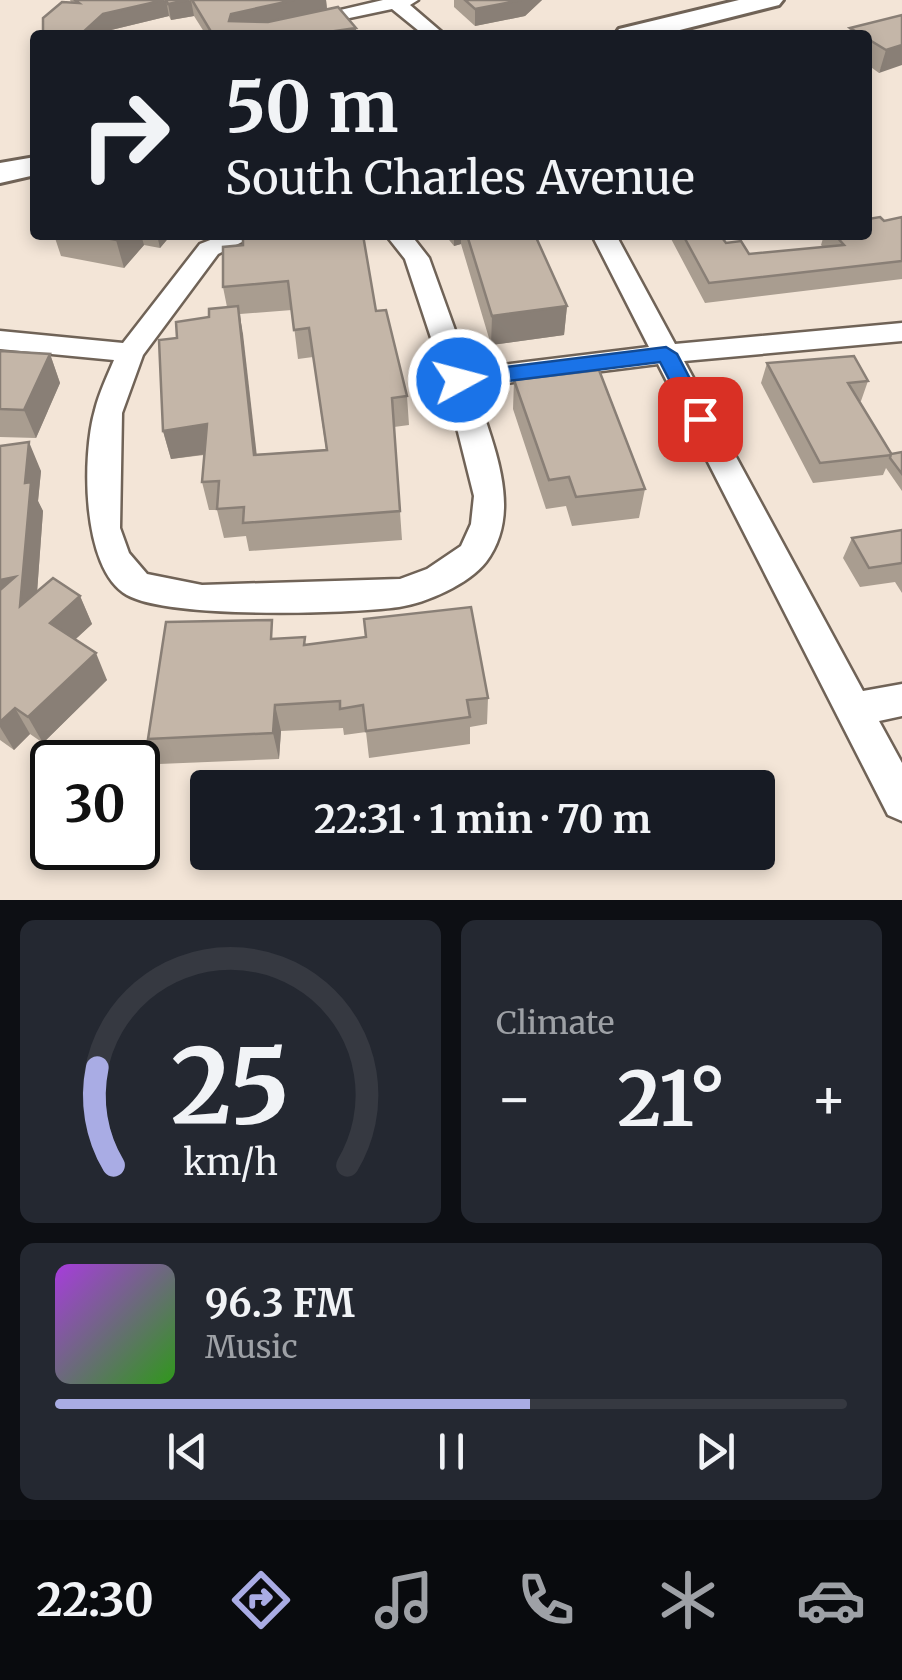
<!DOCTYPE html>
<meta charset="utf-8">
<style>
body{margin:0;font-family:Merriweather,serif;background:#242831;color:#f1f3f6;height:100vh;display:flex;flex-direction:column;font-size:38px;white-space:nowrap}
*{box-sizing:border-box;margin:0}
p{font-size:32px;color:#9ea1a6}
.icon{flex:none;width:55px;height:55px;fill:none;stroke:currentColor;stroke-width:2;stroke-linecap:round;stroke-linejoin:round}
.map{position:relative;height:900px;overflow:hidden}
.side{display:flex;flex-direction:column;gap:20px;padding:20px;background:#0d0f14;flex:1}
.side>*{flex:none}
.guide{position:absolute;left:30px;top:30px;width:842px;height:210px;border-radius:10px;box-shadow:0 5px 15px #0003;background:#171b24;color:#f1f3f6;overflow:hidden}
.speed{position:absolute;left:30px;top:740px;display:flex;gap:20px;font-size:50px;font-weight:700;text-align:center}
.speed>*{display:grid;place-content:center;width:130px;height:130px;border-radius:50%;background:#171b24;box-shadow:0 5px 15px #0003;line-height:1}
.speed .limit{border:5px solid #111;border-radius:15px;background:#fff;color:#111}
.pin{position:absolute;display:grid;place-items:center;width:85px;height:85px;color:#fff;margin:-42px;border-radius:20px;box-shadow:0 5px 15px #0006}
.me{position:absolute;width:110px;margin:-55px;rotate:83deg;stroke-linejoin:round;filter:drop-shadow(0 0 8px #0008)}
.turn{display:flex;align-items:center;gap:35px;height:210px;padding:0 30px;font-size:45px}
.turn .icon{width:130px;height:130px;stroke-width:2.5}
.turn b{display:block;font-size:70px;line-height:85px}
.big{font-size:75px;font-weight:700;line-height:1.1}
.side .tile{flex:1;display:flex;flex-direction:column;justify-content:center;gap:15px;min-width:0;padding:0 35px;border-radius:15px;background:#242831}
.side .dial{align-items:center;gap:0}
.dial svg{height:260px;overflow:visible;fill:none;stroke:#363941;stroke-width:7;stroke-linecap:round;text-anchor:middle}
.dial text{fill:#f1f3f6;stroke:none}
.song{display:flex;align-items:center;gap:30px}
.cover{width:120px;height:120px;border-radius:15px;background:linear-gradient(135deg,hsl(280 70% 55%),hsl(110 70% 35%))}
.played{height:10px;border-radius:5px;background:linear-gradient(90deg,#a9ace4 60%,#363941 60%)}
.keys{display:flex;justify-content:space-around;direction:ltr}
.heat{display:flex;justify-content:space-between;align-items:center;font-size:55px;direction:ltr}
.side .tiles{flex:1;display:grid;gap:20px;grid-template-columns:1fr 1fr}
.tile:last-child{grid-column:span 2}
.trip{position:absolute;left:190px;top:770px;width:585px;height:100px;border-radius:10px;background:#171b24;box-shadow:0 5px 15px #0003;font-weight:700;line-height:100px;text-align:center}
.menu{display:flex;height:160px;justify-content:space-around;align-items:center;background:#090b0e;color:#9ea1a6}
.menu .icon{width:70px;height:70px}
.menu .current{color:#a9ace4}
.menu b{font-size:45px;color:#f1f3f6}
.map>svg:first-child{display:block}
</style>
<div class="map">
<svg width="902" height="900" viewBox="0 0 902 900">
<rect width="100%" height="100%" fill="#f3e5d7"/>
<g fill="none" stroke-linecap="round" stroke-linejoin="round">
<defs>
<g id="street">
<polygon points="383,0 418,0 410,5 445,35 424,35 392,9 269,35 234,35"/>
<path d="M223,235H256L218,254L143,355L122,413L120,528L129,553L147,574L202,585L400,579L427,569L461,546L471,524L474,496L445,380L405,259L386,235H411L429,258L469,369L649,347L592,235H616L675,344L902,323V341L684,361L863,691L902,684V716L879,721L902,763V821L888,815L658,364L475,387C491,442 525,510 486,562C469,584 426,603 399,607C347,614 170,619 127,595C81,569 82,454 95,410C99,393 107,377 114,360L0,349V331L123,343L200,244Z"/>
</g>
<g id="secondary">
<polygon points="739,0 783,0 779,5 660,35 615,35 619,29"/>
<polygon points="35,157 35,175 0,183 0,163"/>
</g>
</defs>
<use href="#street" stroke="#706357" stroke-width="5"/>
<use href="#secondary" stroke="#706357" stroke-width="6"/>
<use href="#street" fill="#fff" fill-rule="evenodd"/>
<use href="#secondary" fill="#fff" fill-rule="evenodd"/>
</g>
<g fill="#a99d90" fill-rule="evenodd">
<polygon points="70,0 326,0 327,9 356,28 356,35 206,35 194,16 171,20 169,16 107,31 71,2"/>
<polygon points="454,0 542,0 525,16 475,26 454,7"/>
<polygon points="902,15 879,73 868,65 868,35 848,35 850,28"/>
<polygon points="902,217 902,279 705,303 669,235 720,235 726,243 749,254 823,247 821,245 824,235 868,235 884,221"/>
<polygon points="54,235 171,235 160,248 144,245 124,268 61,256"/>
<polygon points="445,235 535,235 567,306 564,335 491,345 461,244 454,246"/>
<path d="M223,247L376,311L407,396L409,425L394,427L402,540L249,551L246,536L224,538L217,510H209L202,482L204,455L171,459L163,431L177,338L227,307L223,287ZM292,310L298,359L313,357L326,450L256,454L240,314Z"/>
<polygon points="0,351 50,354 60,383 36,438 0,437"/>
<polygon points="767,363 868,381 861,401 859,401 891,454 902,452 902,491 886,468 883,475 813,483 761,383"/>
<polygon points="514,380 645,489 639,518 572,526 566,506 546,509 513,409"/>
<polygon points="0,446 41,471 38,501 43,511 37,592 80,596 92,624 75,639 107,680 43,743 30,734 14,750 0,740"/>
<polygon points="902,530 902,593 895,582 860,587 843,558 852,538"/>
<polygon points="276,638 306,645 488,698 487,724 470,727 470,744 369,758 366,732 344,735 343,728 281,731 279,759 159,764 148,739"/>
</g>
<g fill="#897f76">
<polygon points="166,0 169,16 107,31 103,35 80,35 103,14"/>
<polygon points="191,0 194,16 171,20 168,4"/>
<polygon points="294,0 326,0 327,9 233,31 229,21 231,14"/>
<polygon points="521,0 542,0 525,16 475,26 475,9"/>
<polygon points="356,28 356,35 315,35 315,34"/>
<polygon points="902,45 902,65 879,73 886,50"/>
<polygon points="121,235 141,235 144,245 124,268 116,240"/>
<polygon points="157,235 171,235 160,248"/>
<polygon points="454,235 461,235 461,244 454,246"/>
<polygon points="238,306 243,334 260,483 254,455"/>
<polygon points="567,306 564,335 491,345 492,316"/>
<polygon points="50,354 60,383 36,438 24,410"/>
<polygon points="207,424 214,453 171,459 163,431"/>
<polygon points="29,442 41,471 38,501 43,511 34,634 0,610 0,580"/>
<polygon points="80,596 92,624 63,651 50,623"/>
<polygon points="96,653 107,680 43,743 28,717"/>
<polygon points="275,705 281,731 279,759 273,733"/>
<polygon points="15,708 30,734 14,750 0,727 0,722"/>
</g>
<g fill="#c4b6a8" stroke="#897f76" stroke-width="2.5">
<polygon points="75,0 164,0 103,14 80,35 43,35 43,18 62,2 79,3"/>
<polygon points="166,0 189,0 168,4"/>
<polygon points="192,0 294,0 231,14 229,21 268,22 338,7 356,28 315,34 316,35 213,35"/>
<polygon points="465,0 521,0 475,9"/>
<polygon points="902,15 902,45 886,50 868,39 868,35 862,35 850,28"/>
<polygon points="880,217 884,221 902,217 902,261 709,283 683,235 720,235 726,243 741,241 749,254 844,245 835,235 868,235 868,219"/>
<polygon points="90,235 121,235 116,240"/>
<polygon points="272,235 363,235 376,311 386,310 407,396 392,398 400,511 243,523 244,507 217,509 219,481 202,482 207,424 163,431 159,340 177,338 176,322 209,317 209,309 238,306 254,455 327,450 309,328 294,330 288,281 223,287 223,247 243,245 243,237"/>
<polygon points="467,235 535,235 567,306 492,316"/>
<polygon points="0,351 50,354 24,410 0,409"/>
<polygon points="854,356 868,381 848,383 892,455 820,463 767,363"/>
<polygon points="599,370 645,489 576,497 569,477 549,480 514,380"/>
<polygon points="29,442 25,483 31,482 20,606 53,578 80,596 50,623 96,653 28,717 15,708 0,722 0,590 15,577 0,580 0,446"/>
<polygon points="902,452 902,474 890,458 891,454"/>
<polygon points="902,530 902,563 869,568 852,538"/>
<polygon points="471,607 488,698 467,700 470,717 366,731 363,705 340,709 340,701 275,705 273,733 148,739 166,622 272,620 271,639 305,637 304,645 366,637 364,619"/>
</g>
<polygon fill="#1a73e8" stroke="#114b97" stroke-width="2.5" points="666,347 677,354 711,419 708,424 692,424 660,362 459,387 448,380 459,373"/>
</svg>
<div class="speed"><div class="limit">30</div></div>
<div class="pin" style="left:700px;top:419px;background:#d93025"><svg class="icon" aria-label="arrive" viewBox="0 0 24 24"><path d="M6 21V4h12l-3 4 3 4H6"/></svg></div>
<svg class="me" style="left:459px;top:380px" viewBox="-20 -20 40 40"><circle r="17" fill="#1a73e8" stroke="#fff" stroke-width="3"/><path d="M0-11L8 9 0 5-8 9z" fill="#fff"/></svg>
<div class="trip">22:31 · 1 min · 70 m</div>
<div class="guide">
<div class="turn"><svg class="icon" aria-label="right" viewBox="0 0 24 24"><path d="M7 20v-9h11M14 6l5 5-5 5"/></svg><div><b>50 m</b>South Charles Avenue</div></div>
</div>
</div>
<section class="side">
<div class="tiles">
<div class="tile dial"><svg viewBox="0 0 100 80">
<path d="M14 69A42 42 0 1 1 86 69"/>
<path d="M14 69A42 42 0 0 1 9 39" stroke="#a9ace4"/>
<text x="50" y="56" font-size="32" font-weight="700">25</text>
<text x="50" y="72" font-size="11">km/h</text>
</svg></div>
<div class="tile"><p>Climate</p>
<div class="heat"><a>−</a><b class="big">21°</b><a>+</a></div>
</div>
<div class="tile">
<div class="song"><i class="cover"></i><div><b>96.3 FM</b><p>Music</p></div></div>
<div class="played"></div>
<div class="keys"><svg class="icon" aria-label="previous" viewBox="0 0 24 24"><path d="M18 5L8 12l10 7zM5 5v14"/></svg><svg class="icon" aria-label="pause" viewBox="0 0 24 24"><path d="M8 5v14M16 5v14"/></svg><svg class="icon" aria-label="next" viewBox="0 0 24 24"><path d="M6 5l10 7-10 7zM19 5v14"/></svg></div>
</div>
</div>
</section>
<nav class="menu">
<b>22:30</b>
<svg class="icon current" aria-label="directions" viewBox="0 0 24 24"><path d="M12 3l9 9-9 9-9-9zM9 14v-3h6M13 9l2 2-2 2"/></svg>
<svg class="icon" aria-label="music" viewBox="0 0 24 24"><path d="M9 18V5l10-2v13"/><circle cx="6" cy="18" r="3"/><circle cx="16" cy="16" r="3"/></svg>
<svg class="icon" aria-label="phone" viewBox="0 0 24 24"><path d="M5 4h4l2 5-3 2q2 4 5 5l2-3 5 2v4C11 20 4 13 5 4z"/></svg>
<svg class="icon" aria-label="climate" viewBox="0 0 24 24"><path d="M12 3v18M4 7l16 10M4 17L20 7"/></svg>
<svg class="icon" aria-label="car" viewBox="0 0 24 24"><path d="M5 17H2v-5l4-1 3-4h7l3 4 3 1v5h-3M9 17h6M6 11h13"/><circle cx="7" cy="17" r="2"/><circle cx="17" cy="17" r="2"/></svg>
</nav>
